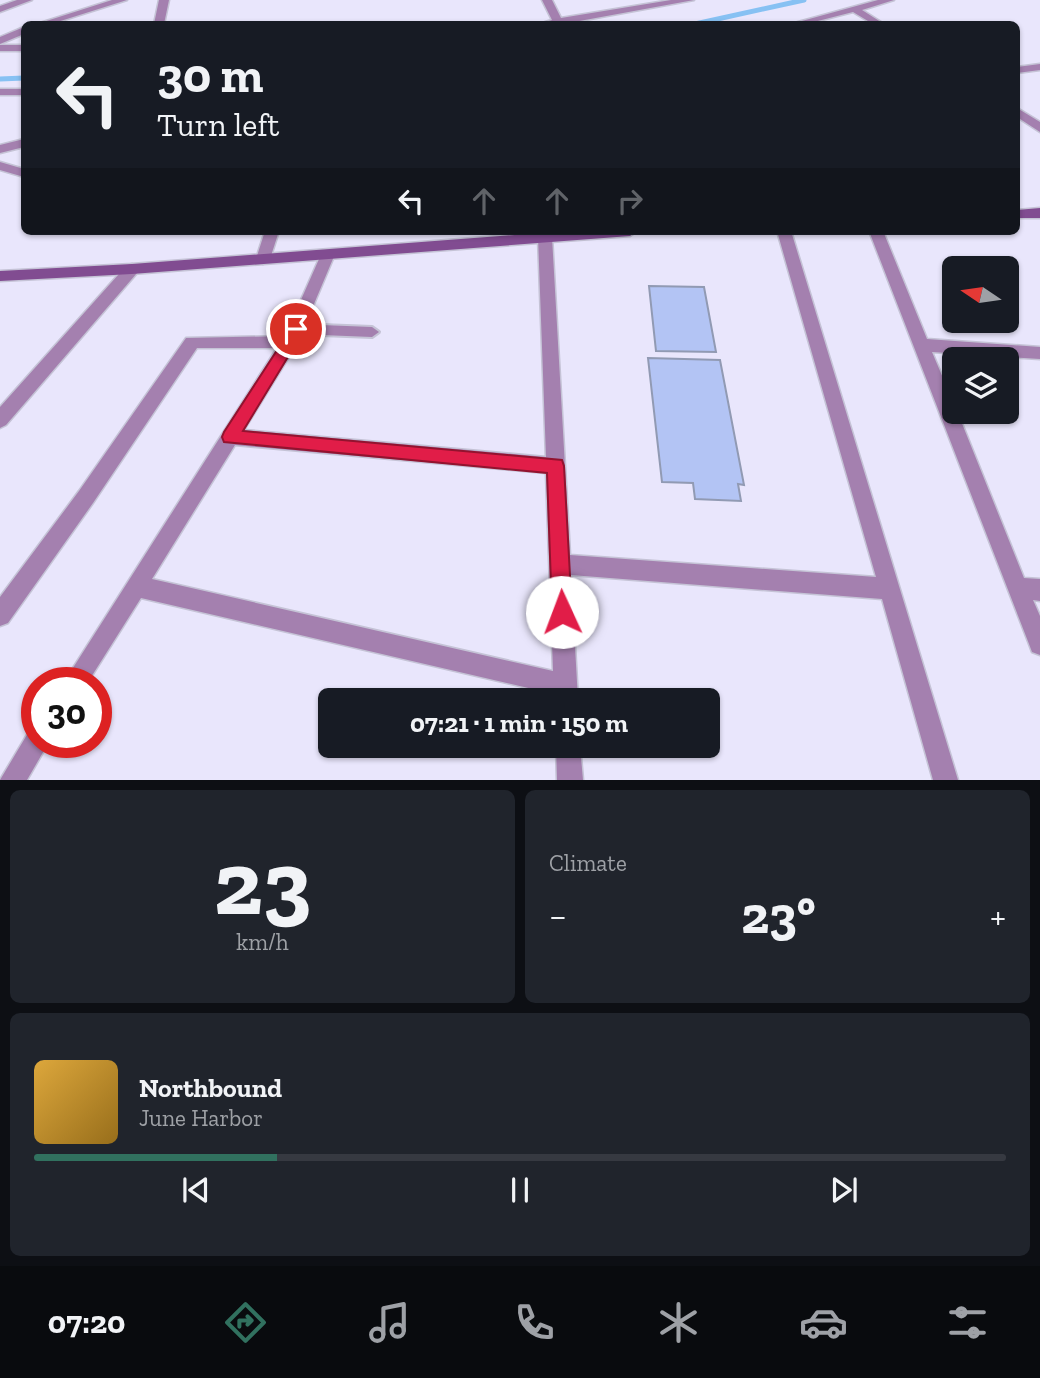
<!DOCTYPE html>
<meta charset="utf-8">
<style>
body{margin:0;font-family:"Zilla Slab",serif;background:#20242c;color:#f1f3f6;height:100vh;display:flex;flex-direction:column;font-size:26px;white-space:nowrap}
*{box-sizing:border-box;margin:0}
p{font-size:23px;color:#9ea1a6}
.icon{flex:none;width:38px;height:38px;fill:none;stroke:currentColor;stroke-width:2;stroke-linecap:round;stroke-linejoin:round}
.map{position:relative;height:780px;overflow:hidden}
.details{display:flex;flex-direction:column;gap:10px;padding:10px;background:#0d0f14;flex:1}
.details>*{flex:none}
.guide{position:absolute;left:21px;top:21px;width:999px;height:214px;border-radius:10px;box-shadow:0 2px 5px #0004;background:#171b24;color:#f1f3f6;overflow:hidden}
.needle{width:46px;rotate:283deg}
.tools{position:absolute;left:942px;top:256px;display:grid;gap:14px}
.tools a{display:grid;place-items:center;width:77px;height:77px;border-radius:10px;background:#171b24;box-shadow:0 2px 5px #0004;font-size:35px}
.speed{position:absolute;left:21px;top:667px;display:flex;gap:14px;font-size:35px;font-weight:700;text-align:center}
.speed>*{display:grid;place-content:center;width:91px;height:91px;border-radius:50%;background:#171b24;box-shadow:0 2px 5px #0004;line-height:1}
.speed .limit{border:10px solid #d22;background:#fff;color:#111}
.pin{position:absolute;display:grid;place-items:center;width:60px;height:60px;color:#fff;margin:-30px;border:4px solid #fff;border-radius:50%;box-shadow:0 2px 7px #0007}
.me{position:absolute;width:77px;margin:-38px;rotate:358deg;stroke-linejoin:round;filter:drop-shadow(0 0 5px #0008)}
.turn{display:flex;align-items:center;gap:24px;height:147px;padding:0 21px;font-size:32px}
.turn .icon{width:91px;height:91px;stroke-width:2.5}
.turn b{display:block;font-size:49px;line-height:60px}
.lanes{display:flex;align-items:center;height:66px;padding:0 21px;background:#0003;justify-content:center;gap:35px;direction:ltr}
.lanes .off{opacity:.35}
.big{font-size:52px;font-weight:700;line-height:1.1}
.details .widget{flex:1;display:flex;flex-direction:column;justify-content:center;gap:10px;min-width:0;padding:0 24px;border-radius:10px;background:#20242c}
.details .dial{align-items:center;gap:0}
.dial b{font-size:91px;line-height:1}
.song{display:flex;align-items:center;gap:21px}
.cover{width:84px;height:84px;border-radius:10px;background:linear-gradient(135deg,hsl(40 70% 55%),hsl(40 70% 35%))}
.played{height:7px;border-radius:4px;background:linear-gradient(90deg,#31715f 25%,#363941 25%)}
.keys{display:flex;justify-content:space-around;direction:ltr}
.heat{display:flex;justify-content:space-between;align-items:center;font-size:38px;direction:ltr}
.details .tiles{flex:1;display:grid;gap:10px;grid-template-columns:1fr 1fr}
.widget:last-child{grid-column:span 2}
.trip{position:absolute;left:318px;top:688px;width:402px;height:70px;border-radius:10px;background:#171b24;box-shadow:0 2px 5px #0004;font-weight:700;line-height:70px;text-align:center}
.tab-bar{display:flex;height:112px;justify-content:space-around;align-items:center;background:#090b0e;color:#9ea1a6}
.tab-bar .icon{width:49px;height:49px}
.tab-bar .selected{color:#31715f}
.tab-bar b{font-size:32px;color:#f1f3f6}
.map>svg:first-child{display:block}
</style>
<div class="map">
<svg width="1040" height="780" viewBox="0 0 1040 780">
<rect width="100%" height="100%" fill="#e9e6fc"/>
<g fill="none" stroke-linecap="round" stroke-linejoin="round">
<g stroke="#87c1f3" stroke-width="5">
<polyline points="695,24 804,0"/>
<polyline points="0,79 24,78"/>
</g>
</g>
<g fill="#b3c4f4" stroke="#919ab3" stroke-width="2">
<polygon points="649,286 704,287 716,352 656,351"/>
<polygon points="648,358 720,360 744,485 738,484 741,501 695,499 693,483 662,482"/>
</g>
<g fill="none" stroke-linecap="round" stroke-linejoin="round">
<defs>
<polygon id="lane" points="296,324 372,327 379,332 372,337 296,334 289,329"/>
<g id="street">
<polygon points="17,0 32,0 0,12 0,6"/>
<polygon points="112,0 127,0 51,24 37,24"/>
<polygon points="159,0 169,0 164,24 154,24"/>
<polygon points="542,0 552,0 561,18 671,0 694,0 563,24 539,24 552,20"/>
<polygon points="878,0 894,0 862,10 884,24 873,24 853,12 806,24 791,24"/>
<polygon points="24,27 24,34 0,44 0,37"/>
<rect x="0" y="45" width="24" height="6"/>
<polygon points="1040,64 1040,70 1017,73 1017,67"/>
<rect x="0" y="89" width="24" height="6"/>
<polygon points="1017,108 1040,122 1040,132 1017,117"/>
<polygon points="24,139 24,147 0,153 0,145"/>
<polygon points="0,162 24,169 24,177 0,170"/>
<polygon points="265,231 279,231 270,259 263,264 256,259"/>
<path d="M777,231H791L958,780H933L882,599L571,575L578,700H554V694L141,598L88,682H64L277,348H197L93,503L8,623L0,626V597L79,491L186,338L285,336L323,250H333L335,254L298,342L244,430L546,457L538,237L545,232L552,237L570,555L876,577ZM235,445L546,473L553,671L152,579Z"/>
<polygon points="869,231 883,231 927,339 1040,347 1040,359 932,352 954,404 954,411 957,411 1024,578 1040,579 1040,601 1033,600 1040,616 1040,655 1032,652 1029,644"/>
<polygon points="132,264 140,269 137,273 6,425 0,428 0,407 127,265"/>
<polygon points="37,730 37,742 49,742 27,780 0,780 28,733"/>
<polygon points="556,746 580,746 583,780 557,780"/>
</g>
<g id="secondary">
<polygon points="1040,208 1040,218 1017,218 1017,210"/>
<polygon points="567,231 637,231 630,236 132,274 0,281 0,271 132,264"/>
</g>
</defs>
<use href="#lane" stroke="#c5c3d6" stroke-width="4"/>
<use href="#street" stroke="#c5c3d6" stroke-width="3"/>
<use href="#secondary" stroke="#c5c3d6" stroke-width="3"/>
<use href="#lane" fill="#a480af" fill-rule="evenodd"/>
<use href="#street" fill="#a480af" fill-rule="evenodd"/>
<use href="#secondary" fill="#814c91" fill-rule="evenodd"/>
</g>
<polygon fill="#e11d48" stroke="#92132f" stroke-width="2" points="296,323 303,329 297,342 243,431 562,460 564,466 572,612 569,619 562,622 555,619 552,612 547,473 224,442 222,437 224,432 283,341 290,325"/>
</svg>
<div class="tools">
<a><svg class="needle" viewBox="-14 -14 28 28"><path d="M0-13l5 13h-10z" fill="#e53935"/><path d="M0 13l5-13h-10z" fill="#9ea1a6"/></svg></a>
<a><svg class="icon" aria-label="layers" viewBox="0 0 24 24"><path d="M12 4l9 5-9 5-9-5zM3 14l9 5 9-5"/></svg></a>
</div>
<div class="speed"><div class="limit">30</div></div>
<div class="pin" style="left:296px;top:329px;background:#d93025"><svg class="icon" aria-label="arrive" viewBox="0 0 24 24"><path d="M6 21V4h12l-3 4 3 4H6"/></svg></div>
<svg class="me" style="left:562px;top:612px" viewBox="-20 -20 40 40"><circle r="19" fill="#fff"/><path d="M0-13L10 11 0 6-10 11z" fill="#e11d48"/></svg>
<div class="trip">07:21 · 1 min · 150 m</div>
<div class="guide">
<div class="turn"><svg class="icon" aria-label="left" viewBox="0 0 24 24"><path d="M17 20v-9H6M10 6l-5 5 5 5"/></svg><div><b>30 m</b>Turn left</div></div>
<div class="lanes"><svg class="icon" aria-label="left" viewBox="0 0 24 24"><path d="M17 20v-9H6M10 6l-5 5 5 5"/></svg><svg class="icon off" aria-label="ahead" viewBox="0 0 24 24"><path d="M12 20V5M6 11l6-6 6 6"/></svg><svg class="icon off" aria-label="ahead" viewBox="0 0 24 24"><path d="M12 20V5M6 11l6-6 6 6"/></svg><svg class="icon off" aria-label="right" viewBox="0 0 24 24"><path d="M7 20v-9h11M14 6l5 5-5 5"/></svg></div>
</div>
</div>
<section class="details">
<div class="tiles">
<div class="widget dial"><b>23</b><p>km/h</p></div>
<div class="widget"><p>Climate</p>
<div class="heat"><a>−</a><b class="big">23°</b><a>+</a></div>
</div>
<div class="widget">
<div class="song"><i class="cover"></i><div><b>Northbound</b><p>June Harbor</p></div></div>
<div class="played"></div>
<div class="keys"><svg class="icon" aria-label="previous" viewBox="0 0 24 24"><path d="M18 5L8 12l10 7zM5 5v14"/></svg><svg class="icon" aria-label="pause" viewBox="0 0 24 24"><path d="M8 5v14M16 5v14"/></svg><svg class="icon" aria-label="next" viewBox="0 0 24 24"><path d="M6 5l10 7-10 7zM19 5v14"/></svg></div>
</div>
</div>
</section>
<nav class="tab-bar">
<b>07:20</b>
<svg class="icon selected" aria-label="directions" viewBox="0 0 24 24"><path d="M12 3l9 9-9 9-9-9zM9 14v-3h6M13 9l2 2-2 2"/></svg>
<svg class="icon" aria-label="music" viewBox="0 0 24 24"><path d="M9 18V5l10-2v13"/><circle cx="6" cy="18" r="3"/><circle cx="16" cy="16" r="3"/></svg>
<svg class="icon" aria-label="phone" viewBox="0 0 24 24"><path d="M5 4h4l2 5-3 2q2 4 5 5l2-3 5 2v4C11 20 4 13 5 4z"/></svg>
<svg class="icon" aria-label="climate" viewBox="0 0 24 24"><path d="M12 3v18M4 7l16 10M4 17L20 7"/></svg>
<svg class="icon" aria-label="car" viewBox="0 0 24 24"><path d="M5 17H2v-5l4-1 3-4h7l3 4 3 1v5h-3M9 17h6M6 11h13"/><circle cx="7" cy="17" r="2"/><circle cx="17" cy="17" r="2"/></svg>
<svg class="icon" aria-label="filters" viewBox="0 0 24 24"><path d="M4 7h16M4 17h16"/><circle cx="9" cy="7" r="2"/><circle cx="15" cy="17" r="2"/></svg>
</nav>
